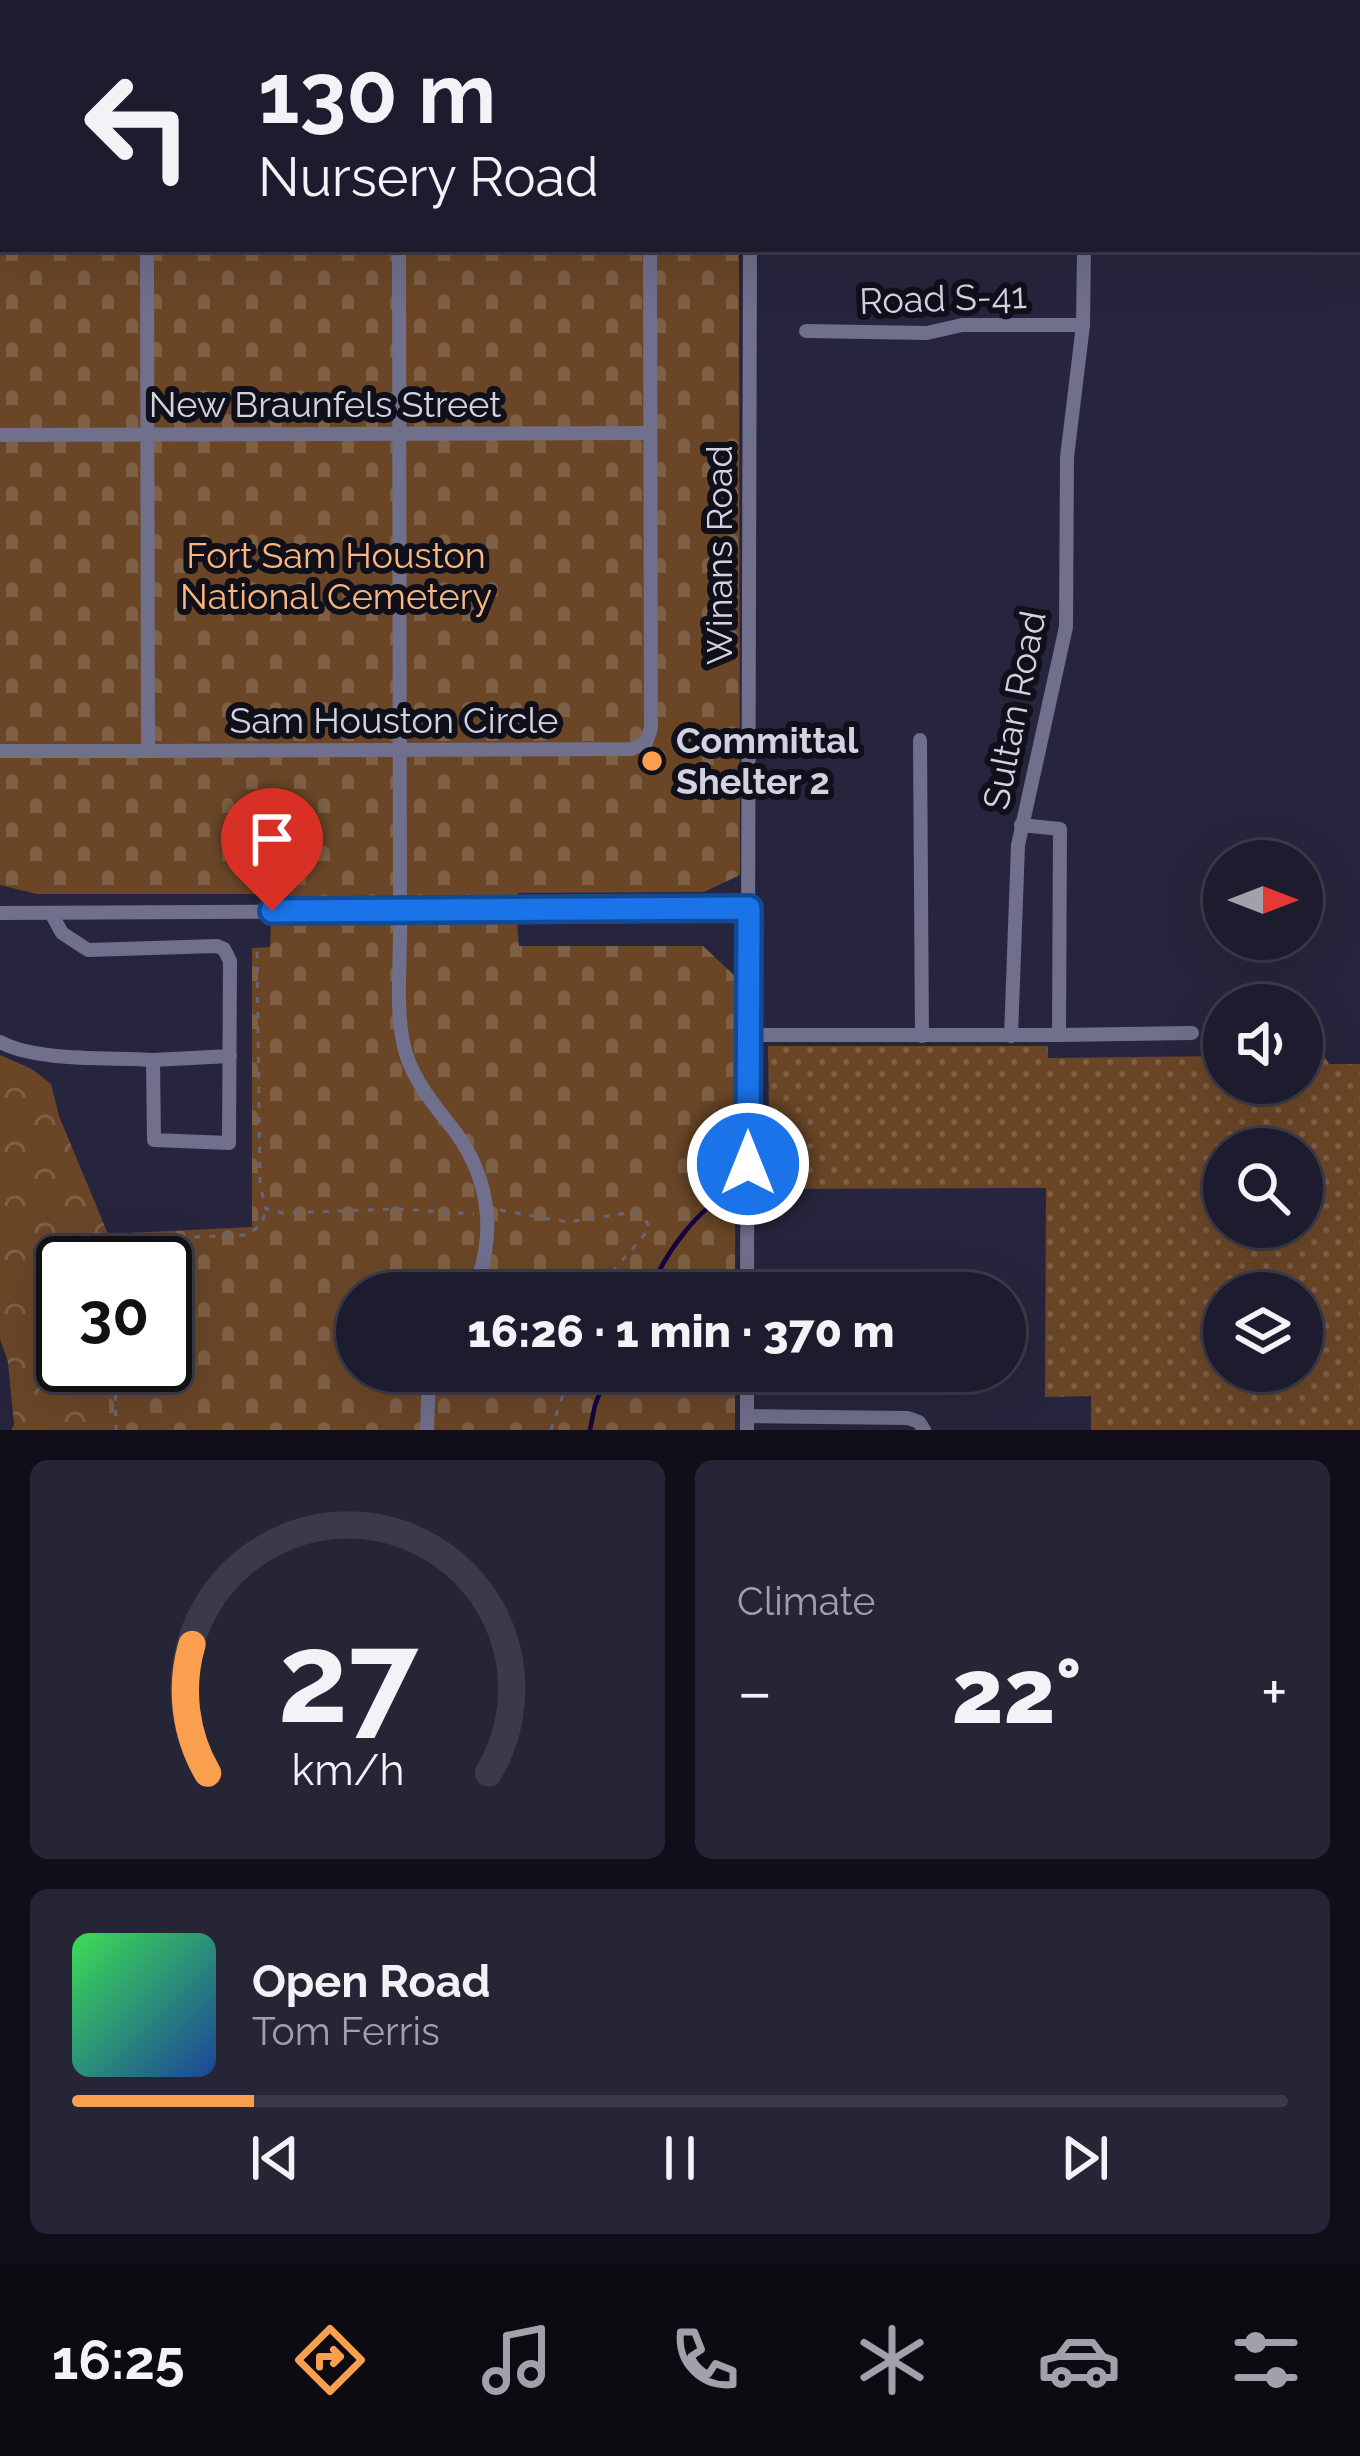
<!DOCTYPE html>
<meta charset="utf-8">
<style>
body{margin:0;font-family:Raleway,sans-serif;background:#252536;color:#f1f3f6;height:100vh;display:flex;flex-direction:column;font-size:45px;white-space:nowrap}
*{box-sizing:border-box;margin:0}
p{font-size:39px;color:#a0a1aa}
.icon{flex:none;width:66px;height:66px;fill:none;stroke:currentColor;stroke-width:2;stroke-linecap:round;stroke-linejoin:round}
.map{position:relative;height:1430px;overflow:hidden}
.sheet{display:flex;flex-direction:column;gap:30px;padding:30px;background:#100f19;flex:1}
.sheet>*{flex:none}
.guide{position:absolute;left:0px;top:0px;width:1362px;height:252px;box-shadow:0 12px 48px #0002,0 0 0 3px #3b3a4a;background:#1d1c2e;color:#f1f3f6;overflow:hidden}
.needle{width:78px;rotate:90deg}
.tools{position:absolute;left:1203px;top:840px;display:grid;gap:24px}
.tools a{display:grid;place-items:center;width:120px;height:120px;border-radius:50%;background:#1d1c2e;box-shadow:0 12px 48px #0002,0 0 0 3px #3b3a4a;font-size:60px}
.speed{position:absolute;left:36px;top:1236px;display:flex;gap:24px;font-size:60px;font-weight:700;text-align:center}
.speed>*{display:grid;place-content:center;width:156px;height:156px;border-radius:50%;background:#1d1c2e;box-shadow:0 12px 48px #0002,0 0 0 3px #3b3a4a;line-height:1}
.speed .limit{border:6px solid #111;border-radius:18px;background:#fff;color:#111}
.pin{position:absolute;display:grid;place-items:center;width:102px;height:102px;color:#fff;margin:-123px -51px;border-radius:50% 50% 50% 0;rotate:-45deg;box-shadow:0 0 12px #0007}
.pin .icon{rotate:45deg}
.me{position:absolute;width:132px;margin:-66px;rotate:0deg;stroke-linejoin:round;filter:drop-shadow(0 0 9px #0008)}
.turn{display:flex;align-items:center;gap:42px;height:252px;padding:0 60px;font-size:54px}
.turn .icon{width:156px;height:156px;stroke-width:2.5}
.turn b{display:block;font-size:84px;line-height:102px}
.big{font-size:90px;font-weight:800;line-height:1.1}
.sheet .card{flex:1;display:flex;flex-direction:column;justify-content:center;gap:18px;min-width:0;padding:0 42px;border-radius:18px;background:#252536}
.sheet .dial{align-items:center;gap:0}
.dial svg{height:312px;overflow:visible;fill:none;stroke:#3b3a4a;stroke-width:7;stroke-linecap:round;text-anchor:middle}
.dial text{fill:#f1f3f6;stroke:none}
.song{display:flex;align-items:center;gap:36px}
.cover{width:144px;height:144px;border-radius:18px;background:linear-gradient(135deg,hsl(130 70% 55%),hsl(220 70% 35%))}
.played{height:12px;border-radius:6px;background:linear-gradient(90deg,#fa9f4e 15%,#3b3a4a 15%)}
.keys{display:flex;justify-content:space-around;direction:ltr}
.heat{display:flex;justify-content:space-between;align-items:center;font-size:66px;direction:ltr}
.sheet .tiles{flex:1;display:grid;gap:30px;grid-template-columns:1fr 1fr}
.card:last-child{grid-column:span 2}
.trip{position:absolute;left:336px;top:1272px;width:690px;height:120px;border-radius:60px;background:#1d1c2e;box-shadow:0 12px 48px #0002,0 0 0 3px #3b3a4a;font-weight:800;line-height:120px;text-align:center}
.tab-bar{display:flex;height:192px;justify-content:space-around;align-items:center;background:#0c0b12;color:#a0a1aa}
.tab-bar .icon{width:84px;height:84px}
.tab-bar .selected{color:#fa9f4e}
.tab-bar b{font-size:54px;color:#f1f3f6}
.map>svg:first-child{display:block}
</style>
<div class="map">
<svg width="1360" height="1430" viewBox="0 0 1360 1430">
<defs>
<pattern id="forest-crowns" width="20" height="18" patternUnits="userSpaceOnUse" patternTransform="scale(3)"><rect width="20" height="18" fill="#6a4627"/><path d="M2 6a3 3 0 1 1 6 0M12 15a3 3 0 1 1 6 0" fill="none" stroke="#7e6046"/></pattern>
<pattern id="cemetery-stones" width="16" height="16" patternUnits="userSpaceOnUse" patternTransform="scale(3)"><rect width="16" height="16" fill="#6a4627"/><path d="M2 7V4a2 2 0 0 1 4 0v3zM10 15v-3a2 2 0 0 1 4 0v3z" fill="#7e6046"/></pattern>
<pattern id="park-dots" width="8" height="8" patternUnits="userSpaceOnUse" patternTransform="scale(3)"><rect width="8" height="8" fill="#6a4627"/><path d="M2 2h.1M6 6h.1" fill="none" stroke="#7e6046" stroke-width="1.8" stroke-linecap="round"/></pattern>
</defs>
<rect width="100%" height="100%" fill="#27253d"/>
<polygon fill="url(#forest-crowns)" points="0,1055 32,1069 51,1084 59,1116 108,1234 108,1263 63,1263 63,1365 109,1365 109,1430 11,1430 14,1425 8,1362 0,1339"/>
<g fill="url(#cemetery-stones)">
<polygon points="0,0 739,0 3,3 3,249 739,249 740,875 704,892 518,893 517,900 271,901 270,894 37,894 0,885"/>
<polygon points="517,922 519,946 703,946 736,977 735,1293 357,1293 357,1371 735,1371 735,1430 109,1430 109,1365 165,1365 165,1263 108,1263 108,1234 252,1227 252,948 270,947 271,923"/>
</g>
<path fill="url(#park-dots)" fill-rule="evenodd" d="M768,1046H1048V1058L1224,1056V1083H1302V1055H1323L1329,1064H1360V1430H1091V1396L1045,1397L1046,1188L770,1189ZM1224,1149H1302V1227H1224ZM1224,1293H1302V1371H1224Z"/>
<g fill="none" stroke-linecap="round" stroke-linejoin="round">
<g stroke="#160142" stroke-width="4.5">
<polyline points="757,1182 761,1177 761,1077"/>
<path d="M649,1293C663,1257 698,1205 735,1191"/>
<polyline points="590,1430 595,1405 609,1371"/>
</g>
<g stroke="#67657a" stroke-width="3" stroke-dasharray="6 9" stroke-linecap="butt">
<polyline points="257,952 260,1184 266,1209 283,1213 398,1209 474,1214"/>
<polyline points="500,1210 567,1222 627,1213 643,1216 649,1226 646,1233 607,1278 600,1293"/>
<polyline points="116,1263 127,1245 138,1239 247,1235 261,1225 266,1211"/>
<polyline points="115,1365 116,1430"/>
<polyline points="621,1371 626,1374"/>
<polyline points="551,1430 571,1371"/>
</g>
<g stroke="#706f8c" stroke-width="14">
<polyline points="147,0 147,3"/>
<polyline points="211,0 219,3"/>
<polyline points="399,0 399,3"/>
<polyline points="652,0 652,3"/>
<polyline points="983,0 989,3"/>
<polyline points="72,3 72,0"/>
<polyline points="586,3 594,0"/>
<polyline points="754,3 754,0"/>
<polyline points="1278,3 1279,0"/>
<polyline points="1359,10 1360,8"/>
<polyline points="0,122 3,122"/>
<polyline points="147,249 148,751 631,749 646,743 651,728 650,249"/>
<polyline points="399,249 400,900"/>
<polyline points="806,331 927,333 962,325 1083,325"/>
<polyline points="0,435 650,433"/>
<polyline points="920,740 922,1036"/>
<polyline points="0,751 148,751"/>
<polyline points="0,913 749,909"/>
<polyline points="51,913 62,933 88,950 217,946 224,949 230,961 229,1143 154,1140 153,1060 230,1056"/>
<path d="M400,922C401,964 394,1014 406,1054C416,1085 437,1108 456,1133C491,1181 497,1239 472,1293"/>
<polyline points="749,1035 1059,1035 1060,829 1021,825"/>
<polyline points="1059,1035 1192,1033"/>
<polyline points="1011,1036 1018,845 1066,627 1067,457 1083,325 1084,249"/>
<path d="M0,1042C38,1062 109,1057 153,1060"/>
<polyline points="747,1293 750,249"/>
<polyline points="747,1416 908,1418 919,1422 924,1430"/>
<polyline points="427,1430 429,1371"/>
<polyline points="747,1430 747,1371"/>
</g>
<g stroke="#c38c67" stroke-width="16">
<polyline points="1292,0 1299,3"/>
<polyline points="1359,31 1360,31"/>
</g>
</g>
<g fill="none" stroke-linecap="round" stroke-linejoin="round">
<defs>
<polyline id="route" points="272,911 749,908 748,1164"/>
</defs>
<use href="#route" stroke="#114b97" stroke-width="30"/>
<use href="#route" stroke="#1a73e8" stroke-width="21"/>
</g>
<circle fill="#fa9f4e" stroke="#10101a" stroke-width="4.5" cx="652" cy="761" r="12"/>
<g text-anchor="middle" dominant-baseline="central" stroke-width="12" stroke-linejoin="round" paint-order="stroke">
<g font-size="36" fill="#d2d2e2" stroke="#10101a">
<text transform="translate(943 298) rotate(-2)">Road S-41</text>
<text x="325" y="404">New Braunfels Street</text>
<text transform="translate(719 555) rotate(-90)">Winans Road</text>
<text transform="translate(1014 710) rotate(-79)">Sultan Road</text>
<text x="394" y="720">Sam Houston Circle</text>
</g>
<g font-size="36" fill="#fcb57a" stroke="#10101a">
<text x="336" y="555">Fort Sam Houston<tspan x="336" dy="41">National Cemetery</tspan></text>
</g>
<g font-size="36" font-weight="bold" fill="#d2d2e2" stroke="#10101a" text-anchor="start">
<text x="676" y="740">Committal<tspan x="676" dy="41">Shelter 2</tspan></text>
</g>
</g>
</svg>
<div class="tools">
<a><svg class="needle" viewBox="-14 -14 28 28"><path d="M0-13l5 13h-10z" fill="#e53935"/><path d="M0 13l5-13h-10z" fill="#a0a1aa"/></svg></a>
<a><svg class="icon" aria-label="sound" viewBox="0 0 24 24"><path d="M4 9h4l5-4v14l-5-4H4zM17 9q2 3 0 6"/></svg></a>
<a><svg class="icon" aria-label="search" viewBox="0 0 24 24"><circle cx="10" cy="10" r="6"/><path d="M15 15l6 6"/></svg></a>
<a><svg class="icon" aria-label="layers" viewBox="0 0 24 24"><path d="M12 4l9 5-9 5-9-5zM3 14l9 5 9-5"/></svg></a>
</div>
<div class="speed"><div class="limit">30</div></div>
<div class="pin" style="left:272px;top:911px;background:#d93025"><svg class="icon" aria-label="arrive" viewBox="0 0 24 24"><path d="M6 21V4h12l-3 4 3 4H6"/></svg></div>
<svg class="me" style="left:748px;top:1164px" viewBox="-20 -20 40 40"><circle r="17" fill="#1a73e8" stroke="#fff" stroke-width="3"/><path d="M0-11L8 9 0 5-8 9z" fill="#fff"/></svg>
<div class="trip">16:26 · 1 min · 370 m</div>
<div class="guide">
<div class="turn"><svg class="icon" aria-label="left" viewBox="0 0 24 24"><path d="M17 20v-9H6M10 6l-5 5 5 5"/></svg><div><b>130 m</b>Nursery Road</div></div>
</div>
</div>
<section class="sheet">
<div class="tiles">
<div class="card dial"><svg viewBox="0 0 100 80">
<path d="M14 69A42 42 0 1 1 86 69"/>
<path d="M14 69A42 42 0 0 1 10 36" stroke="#fa9f4e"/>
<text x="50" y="56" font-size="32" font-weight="700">27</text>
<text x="50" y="72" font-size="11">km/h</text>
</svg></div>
<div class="card"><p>Climate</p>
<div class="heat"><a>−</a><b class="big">22°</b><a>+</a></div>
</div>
<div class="card">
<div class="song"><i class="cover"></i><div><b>Open Road</b><p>Tom Ferris</p></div></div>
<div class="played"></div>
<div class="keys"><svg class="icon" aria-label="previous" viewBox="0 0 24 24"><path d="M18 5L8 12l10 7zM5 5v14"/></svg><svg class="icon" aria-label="pause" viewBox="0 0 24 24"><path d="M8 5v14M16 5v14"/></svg><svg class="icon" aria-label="next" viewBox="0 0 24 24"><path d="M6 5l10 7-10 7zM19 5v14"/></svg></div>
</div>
</div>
</section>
<nav class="tab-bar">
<b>16:25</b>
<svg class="icon selected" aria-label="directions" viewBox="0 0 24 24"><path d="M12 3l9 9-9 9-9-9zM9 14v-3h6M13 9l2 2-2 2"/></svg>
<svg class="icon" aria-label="music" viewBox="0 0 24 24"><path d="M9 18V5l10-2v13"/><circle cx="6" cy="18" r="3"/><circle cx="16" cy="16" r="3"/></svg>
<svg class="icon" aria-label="phone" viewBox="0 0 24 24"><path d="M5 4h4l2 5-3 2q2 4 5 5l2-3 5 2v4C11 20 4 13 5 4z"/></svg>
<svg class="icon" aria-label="climate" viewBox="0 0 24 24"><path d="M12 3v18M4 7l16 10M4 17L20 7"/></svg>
<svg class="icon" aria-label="car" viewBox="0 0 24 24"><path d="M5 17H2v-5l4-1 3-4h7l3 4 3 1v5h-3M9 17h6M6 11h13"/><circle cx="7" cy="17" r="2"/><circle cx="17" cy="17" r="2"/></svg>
<svg class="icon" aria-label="filters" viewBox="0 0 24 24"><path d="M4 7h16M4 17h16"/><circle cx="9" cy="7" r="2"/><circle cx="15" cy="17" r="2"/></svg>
</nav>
